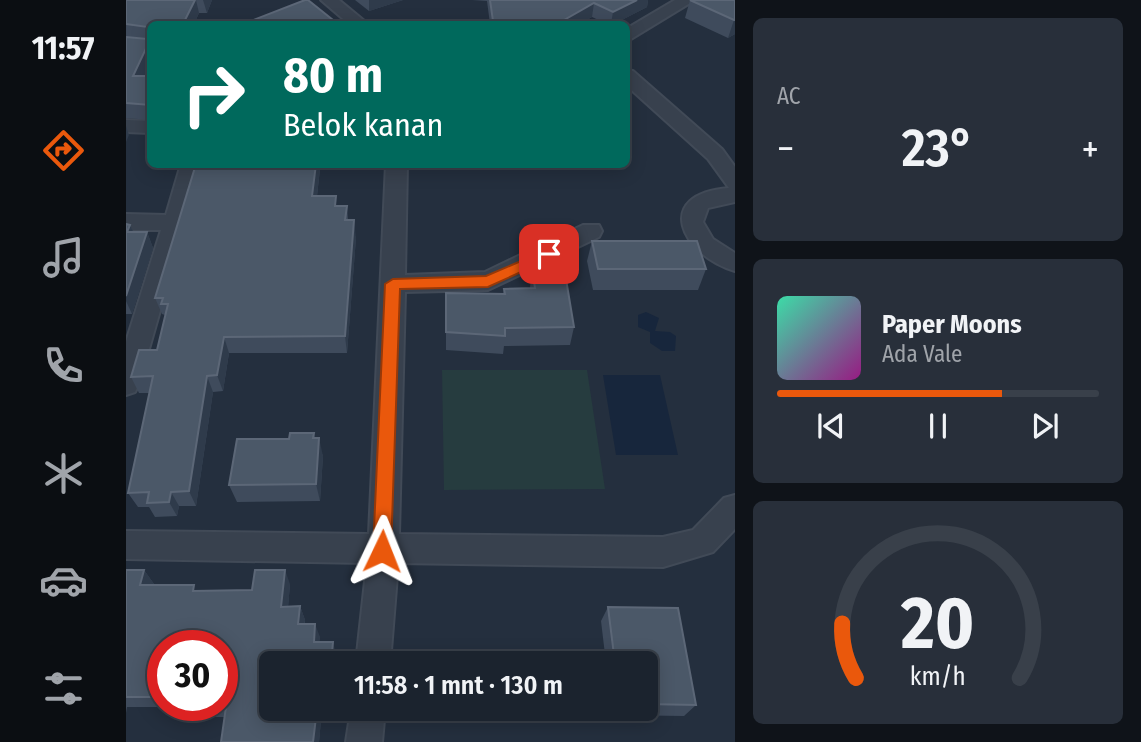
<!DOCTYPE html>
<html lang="id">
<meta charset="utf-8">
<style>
body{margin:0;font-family:"Fira Sans Condensed",sans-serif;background:#282f3a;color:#f1f3f6;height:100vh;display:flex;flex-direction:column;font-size:26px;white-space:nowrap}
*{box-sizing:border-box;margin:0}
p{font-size:23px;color:#a0a4aa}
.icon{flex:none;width:38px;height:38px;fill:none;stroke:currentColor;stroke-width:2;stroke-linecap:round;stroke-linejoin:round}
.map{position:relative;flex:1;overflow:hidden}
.panel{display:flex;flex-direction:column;gap:18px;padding:18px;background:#0f1319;width:406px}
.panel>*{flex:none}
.banner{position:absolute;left:21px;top:21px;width:483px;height:147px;border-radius:10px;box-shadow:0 4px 18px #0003,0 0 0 2px #39404a;background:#00695c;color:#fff;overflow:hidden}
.speed{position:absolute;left:21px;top:630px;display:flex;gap:14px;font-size:35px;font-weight:700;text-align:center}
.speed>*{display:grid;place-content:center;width:91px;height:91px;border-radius:50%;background:#1b232e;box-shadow:0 4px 18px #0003,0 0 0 2px #39404a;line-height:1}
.speed .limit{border:10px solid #d22;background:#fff;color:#111}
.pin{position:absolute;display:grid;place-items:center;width:60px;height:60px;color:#fff;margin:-30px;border-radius:14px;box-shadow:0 4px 10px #0006}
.me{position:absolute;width:77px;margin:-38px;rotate:2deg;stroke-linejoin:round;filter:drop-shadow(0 0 5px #0008)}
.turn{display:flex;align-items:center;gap:24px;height:147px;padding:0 21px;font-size:32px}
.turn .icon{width:91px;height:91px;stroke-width:2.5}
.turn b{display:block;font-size:49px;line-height:60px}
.big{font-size:52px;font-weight:600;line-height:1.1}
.panel .tile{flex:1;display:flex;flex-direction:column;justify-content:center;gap:10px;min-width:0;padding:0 24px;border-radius:10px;background:#282f3a}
.panel .dial{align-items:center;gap:0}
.dial svg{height:182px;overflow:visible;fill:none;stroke:#39404a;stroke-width:7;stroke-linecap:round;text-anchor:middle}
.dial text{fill:#f1f3f6;stroke:none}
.song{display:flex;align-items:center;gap:21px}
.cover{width:84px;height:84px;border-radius:10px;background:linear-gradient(135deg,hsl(160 70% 55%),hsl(310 70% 35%))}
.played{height:7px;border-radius:4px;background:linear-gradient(90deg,#ea580c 70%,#39404a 70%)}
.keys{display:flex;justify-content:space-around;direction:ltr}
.heat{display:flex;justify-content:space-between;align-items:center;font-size:38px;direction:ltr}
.trip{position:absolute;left:133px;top:651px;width:399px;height:70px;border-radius:10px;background:#1b232e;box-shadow:0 4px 18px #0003,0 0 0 2px #39404a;font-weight:600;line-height:70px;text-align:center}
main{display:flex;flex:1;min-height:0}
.menu{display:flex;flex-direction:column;width:126px;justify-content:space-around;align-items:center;background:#0b0e12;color:#a0a4aa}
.menu .icon{width:49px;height:49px}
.menu .selected{color:#ea580c}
.menu b{font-size:32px;color:#f1f3f6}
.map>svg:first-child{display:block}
</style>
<main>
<nav class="menu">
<b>11:57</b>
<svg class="icon selected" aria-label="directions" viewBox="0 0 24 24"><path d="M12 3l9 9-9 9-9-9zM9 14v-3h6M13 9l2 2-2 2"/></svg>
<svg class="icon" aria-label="music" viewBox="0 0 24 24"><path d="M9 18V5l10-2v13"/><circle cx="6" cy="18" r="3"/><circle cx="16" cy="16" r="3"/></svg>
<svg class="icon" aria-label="phone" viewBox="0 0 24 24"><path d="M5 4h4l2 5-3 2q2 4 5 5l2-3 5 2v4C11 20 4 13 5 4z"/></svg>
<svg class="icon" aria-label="climate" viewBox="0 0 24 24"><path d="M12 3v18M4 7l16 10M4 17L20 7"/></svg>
<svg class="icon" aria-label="car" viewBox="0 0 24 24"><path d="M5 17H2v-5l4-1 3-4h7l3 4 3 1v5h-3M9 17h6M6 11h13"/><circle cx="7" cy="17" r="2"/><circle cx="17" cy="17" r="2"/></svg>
<svg class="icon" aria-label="filters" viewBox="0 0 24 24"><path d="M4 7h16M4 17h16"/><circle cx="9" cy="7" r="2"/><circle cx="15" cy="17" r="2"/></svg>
</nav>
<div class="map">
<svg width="609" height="742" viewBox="0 0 609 742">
<rect width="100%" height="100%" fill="#242f3e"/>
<polygon fill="#263c3f" points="461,370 479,489 318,490 316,370"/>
<g fill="#17263c">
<polygon points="520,312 533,318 529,331 544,332 550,336 549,351 536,351 524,343 524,332 512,327 512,315"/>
<polygon points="477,375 534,375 552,455 490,455"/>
</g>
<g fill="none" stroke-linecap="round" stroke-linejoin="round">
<defs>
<g id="minor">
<polygon points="195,0 213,0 242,24 223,24"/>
<polygon points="549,0 569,0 500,42 500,29"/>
<path d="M500,70L507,71L596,149L609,167V202L582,208L577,222L587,239L609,253V271C555,255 526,194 603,188L582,159L500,85Z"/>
<polygon points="0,120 24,121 24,133 0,132"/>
<polygon points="55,164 76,164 13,384 9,392 0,395 0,342 35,230 0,230 0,214 40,215"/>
<polygon points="260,164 281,164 279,275 359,272 457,225 473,225 476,231 473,237 362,290 279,292 273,534 537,537 567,530 598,498 609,495 609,529 587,552 537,567 272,563 264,663 230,663 241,563 0,559 0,531 243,534"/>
<polygon points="225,709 259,709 256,742 220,742"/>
</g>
</defs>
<use href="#minor" stroke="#414a57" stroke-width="4"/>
<use href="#minor" fill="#38414e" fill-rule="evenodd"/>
</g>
<g fill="#3f4b5c" fill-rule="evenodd">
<polygon points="0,0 86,0 81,13 73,13 68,24 24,24 24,65 19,76 24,76 24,120 0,118"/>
<polygon points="229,0 277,0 243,11"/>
<polygon points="346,0 522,0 521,7 488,24 481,24 466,17 453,24 364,24 361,1"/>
<polygon points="564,0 609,0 609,34 602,38 559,18"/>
<polygon points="70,164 230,164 230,168 194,169 191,196 211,206 221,206 222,220 230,238 221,353 103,353 97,391 87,392 70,506 53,506 51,516 29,517 23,507 12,507 2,493 23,393 13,393 5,377 31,350 39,315 36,314 29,298"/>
<polygon points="0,224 4,225 7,232 21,232 27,248 6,314 0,314"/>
<polygon points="466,241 580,269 572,290 467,290 461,261"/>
<polygon points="406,267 448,327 444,345 378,346 377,354 320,350 320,293 377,294 378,289 404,288"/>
<polygon points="188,433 189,438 197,456 194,501 111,502 103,485 163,439"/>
<path d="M0,570H18L28,584V585L71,591L126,590L164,584L162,607L174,606L179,620V624L194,637L193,642L210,654V663H145V709H196L193,742L98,717H55L45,707H1L0,713ZM37,646L96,705H37Z"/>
<polygon points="482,607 570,705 558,716 486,715 485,709 520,709 520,663 480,663 475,621"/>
</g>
<g fill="#2f3b4b">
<polygon points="69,0 70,0 73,13 68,24 57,24"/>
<polygon points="77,0 86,0 81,13"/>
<polygon points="243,0 277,0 243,11"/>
<polygon points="511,0 522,0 521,7 488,24 485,24 487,12"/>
<polygon points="468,3 466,17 453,24 438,24 438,20"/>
<polygon points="608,20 609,20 609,34 602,38"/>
<polygon points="24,40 24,65 12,91 7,76"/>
<polygon points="0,126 3,135 0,142"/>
<polygon points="190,164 194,164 194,169 189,213 186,196"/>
<polygon points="228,220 230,238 221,353 219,336"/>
<polygon points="4,225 11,240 1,232"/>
<polygon points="21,232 27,248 6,314 0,301 0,296"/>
<polygon points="98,337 103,353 97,391 91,375"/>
<polygon points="81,376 87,392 70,506 63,491"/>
<polygon points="193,438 197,456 194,501 190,484"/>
<polygon points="45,492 53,506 51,516 43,502"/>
<polygon points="18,570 28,584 25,599 14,585"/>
<polygon points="159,570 164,584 161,620 155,607"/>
<polygon points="174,606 179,620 177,637 172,624"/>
<polygon points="189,624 194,637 192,654 188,642"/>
<polygon points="207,642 210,654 210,663 205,663"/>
<polygon points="191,709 196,709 193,742 187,742"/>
</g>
<g fill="#4b5868" stroke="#5c6777" stroke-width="2">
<polygon points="0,0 69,0 57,24 24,24 24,40 7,76 24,76 24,105 0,103 0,37 21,39 22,27 0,24"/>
<polygon points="179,0 182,0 212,24 117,24"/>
<polygon points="364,0 511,0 487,12 468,3 438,20 367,21"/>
<polygon points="564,0 609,0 609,20 608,20"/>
<polygon points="70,164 190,164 186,196 210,196 209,206 221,206 219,220 228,220 219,336 98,337 91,375 81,376 63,491 45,492 43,502 21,503 23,492 2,493 27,376 5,377 13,350 31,350 42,304 35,304 37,298 29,298"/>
<polygon points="0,224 4,225 1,232 21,232 0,296"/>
<polygon points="466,241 571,241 580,269 472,269"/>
<polygon points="406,267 438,267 448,327 379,328 379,336 320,332 320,293 379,294 378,289 409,288"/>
<polygon points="164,433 188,433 187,438 193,438 190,484 103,485 111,439 163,439"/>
<polygon points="0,570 18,570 14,585 68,585 67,591 126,590 129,570 159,570 155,607 174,606 172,624 189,624 188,642 207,642 205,663 145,663 145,709 191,709 187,742 95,742 100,707 45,707 45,705 96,705 96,646 37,646 37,697 0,697"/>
<polygon points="482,607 552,608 570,705 520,704 520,663 489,663"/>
</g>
<polygon fill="#ea580c" stroke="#983908" stroke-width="2" points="423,249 430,254 428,257 362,287 274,289 265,551 263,557 256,559 249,557 247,551 259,284 267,279 360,276"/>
</svg>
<div class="speed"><div class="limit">30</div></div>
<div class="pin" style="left:423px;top:254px;background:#d93025"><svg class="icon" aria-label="arrive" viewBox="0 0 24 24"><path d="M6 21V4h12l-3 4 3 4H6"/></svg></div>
<svg class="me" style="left:256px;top:551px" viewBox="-20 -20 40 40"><path d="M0-17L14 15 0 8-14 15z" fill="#ea580c" stroke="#fff" stroke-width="4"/></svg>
<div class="trip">11:58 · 1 mnt · 130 m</div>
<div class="banner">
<div class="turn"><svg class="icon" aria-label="right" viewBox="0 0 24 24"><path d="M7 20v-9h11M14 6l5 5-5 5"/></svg><div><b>80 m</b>Belok kanan</div></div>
</div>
</div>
<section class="panel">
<div class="tile"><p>AC</p>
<div class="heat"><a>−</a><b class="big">23°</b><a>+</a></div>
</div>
<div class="tile">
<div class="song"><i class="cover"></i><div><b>Paper Moons</b><p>Ada Vale</p></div></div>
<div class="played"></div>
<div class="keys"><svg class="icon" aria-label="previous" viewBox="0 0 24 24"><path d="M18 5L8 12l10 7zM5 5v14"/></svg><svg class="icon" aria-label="pause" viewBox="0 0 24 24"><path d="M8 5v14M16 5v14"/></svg><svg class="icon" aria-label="next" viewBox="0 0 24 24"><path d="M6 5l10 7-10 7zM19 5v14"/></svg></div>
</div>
<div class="tile dial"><svg viewBox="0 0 100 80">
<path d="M14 69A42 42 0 1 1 86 69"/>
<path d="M14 69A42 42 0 0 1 8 45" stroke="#ea580c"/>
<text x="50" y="56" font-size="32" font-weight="700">20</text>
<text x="50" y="72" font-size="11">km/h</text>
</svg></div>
</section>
</main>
